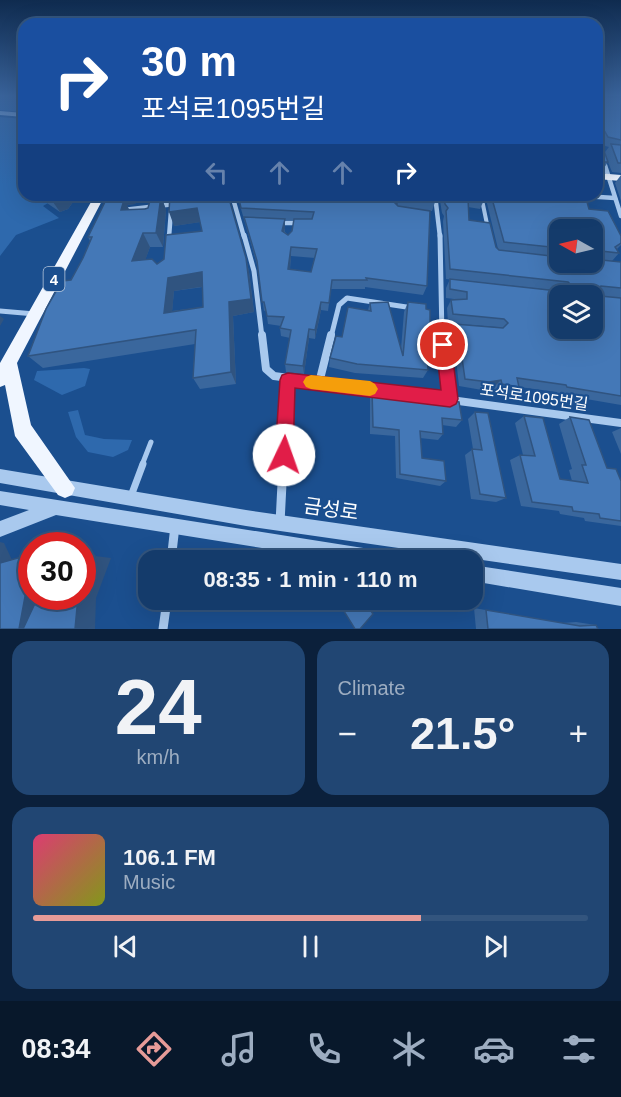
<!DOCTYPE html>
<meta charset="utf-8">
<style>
body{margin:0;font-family:Helvetica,"Noto Sans KR",sans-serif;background:#214673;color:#f1f3f6;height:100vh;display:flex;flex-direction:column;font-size:22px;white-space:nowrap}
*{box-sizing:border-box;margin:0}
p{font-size:20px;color:#9dadc1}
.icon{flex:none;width:33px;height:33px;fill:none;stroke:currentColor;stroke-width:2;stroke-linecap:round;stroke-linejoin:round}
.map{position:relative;height:629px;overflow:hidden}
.details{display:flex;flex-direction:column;gap:12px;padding:12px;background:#0b203b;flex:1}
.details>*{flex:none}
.top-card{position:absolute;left:18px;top:18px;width:585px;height:183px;border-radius:18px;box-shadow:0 6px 24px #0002,0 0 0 2px #33557e;background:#1a4fa0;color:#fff;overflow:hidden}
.needle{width:39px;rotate:278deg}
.controls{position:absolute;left:549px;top:219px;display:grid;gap:12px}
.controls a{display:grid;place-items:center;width:54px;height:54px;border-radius:12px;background:#143b6b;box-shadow:0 6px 24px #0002,0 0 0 2px #33557e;font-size:30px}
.speed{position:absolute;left:18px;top:532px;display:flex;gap:12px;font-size:30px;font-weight:700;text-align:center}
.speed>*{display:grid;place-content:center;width:78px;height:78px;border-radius:50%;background:#143b6b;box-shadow:0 6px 24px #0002,0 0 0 2px #33557e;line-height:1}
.speed .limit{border:9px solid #d22;background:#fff;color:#111}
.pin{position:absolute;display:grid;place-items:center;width:51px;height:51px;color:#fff;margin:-26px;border:3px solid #fff;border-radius:50%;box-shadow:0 2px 6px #0007}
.me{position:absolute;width:66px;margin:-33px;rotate:3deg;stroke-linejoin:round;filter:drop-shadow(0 0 4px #0008)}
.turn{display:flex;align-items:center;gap:21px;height:126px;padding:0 24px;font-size:27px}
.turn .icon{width:78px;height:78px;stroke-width:2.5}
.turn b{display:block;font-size:42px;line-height:51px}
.lanes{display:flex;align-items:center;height:57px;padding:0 24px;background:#0003;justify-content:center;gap:30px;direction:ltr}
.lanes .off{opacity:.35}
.big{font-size:45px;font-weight:700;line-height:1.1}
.details .tile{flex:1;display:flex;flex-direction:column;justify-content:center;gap:9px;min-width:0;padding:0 21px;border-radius:18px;background:#214673}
.details .dial{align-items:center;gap:0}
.dial b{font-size:78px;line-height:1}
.song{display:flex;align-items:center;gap:18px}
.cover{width:72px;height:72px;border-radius:9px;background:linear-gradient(135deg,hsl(340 70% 55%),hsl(70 70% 35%))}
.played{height:6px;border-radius:3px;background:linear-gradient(90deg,#e69b98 70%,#33557e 70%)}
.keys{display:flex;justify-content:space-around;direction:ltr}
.heat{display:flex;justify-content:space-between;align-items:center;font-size:33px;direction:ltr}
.details .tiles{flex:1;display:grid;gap:12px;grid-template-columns:1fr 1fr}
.tile:last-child{grid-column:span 2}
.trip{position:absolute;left:138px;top:550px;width:345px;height:60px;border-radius:18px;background:#143b6b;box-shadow:0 6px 24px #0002,0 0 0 2px #33557e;font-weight:700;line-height:60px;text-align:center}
.menu{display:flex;height:96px;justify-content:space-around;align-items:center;background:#08182b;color:#9dadc1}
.menu .icon{width:42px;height:42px}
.menu .selected{color:#e69b98}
.menu b{font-size:27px;color:#f1f3f6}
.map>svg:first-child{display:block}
</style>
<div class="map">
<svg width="621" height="629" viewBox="0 0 621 629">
<rect width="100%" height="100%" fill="#1b4f8f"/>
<g fill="#2e69ad">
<polygon points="0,96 24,96 24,112 0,110"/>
<polygon points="0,117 24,119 24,195 60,196 43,206 59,218 16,235 0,256"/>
<polygon points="84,368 90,369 85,386 62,395 34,380 37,371"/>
<polygon points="78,410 85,435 104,439 132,440 128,450 113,457 88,452 76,437 68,412"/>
</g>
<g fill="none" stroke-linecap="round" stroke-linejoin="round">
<polyline stroke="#a9c9ee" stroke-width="5" points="142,465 151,442"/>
<polyline stroke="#a9c9ee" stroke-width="7" points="131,496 143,464"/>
<polyline stroke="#a9c9ee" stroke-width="4" points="481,195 488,229"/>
<g stroke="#a9c9ee" stroke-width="4.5">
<polyline points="603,159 621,216"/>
<polyline points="232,195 244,237"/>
<polyline points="435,195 440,237"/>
<polyline points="567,195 615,198"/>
<polyline points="123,210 175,204"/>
<polyline points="277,223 300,223"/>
<polyline points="169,237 171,211"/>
</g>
<g stroke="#a9c9ee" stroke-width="5">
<polyline points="244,235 254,271 262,337"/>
<polyline points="440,235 442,337"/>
<polyline points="169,243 169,235"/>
<polyline points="0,311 35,314"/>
<polyline points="331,337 339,305 347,298 413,308"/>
</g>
<g stroke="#a9c9ee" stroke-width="8">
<polyline points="262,335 266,369 274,376 621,423"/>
<polyline points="441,335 450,399"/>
<polyline points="319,383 331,335"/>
<polyline points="283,465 287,380"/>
</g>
<g stroke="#a9c9ee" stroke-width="9">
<polyline points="280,523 283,464"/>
<polyline points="171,561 175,526"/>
<polyline points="163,629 167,600"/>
</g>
<g fill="#a9c9ee" fill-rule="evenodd">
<polygon points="0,111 24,113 24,117 0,115"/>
<polygon points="0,469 246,510 621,564 621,580 246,526 0,483"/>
<polygon points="0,491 395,553 401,555 403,561 344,561 56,515 0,537 0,521 29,510 0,505"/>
<polygon points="472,565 621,588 621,606 472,581"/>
</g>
<g fill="#f0f6ff" fill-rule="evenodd">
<polygon points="597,173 621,175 621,181 597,179"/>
<polygon points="95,195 105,195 17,363 31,425 75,488 72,495 65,498 58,495 15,436 5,385 0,387 0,363"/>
</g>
</g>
<g fill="#3a679d" fill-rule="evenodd">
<path d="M597,96H621V173L612,172L608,162L602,171H598L597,173ZM602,145L609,147L605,152Z"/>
<polygon points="621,175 621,201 615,183"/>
<polygon points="42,195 78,195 68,209 60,212 47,203"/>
<path d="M113,195H228L246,258L249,272L254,312L233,316L236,384L200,389L193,378L195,344L43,368L28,356L83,258L90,241L88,237L114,201ZM150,199L148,208L129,210L127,205L135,204L137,200ZM170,200L174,226L200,222L202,231L157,264L145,260L150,247H163L166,210L163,201ZM203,287V307L172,311L174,291Z"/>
<path d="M237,195H435V202L432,211H430L427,286L423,295L365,287V289H331L328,311L321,310L315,339L309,338L304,374L286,372L285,364L290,338L281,336L280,328L281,326L268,324L266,310L264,311L258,268ZM285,220H294L292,231L288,235L285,232ZM291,256L315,258L311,272L290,269Z"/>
<path d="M439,195H483L484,200L480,209L468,207L469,220L498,249L485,195H585L589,209L621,236V245L617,249L619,253L612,261L621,262V405L557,394V392L519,387L511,394L495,392L494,387L482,390L459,386L456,359L454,353L449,352V333L454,324L498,328L497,327L448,323L447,308L451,300L454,299L446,298V288L450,279L561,291L446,279L443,221L444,216L442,213ZM560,230H592V262H560Z"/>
<polygon points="408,302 426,309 430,325 442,341 437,350 427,348 428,370 423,378 355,373 329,367 330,358 342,337 368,310 370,303 401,349 404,312"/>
<polygon points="372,389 462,420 456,427 442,425 443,434 438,440 420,438 422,458 446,481 440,486 396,478 395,436 370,434 370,396"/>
<polygon points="475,412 506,498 496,502 471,499 465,455 473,449 468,419"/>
<polygon points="524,416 560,479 572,481 569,470 572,469 559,424 570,417 607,468 621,481 621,526 585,521 584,518 560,514 559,511 521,506 510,460 520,455 523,455 515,423"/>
<polygon points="621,428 621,454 612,432"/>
<polygon points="474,608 562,623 576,622 596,625 598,629 476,629"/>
</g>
<g fill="#305480">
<polygon points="600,130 604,130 598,138 597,138"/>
<polygon points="64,195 78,195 68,209 60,212 53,202"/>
<polygon points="130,195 135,195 137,200 135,204 127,205 131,214 128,224 112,197"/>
<polygon points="161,196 166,210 163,247 156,233"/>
<polygon points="399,197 397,207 394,202"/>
<polygon points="197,208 201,222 174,226 169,212"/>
<polygon points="285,219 285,228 283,240 282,231"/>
<polygon points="143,233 150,247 140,275 132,261"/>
<polygon points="291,247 291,256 289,278 288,269"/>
<polygon points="246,258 249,272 254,312 233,316 236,384 231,372 229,302"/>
<polygon points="202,272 207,286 174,291 171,326 164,313 168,278"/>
<polygon points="321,302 321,310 315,339 315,330"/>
<polygon points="0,316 4,319 0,326"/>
<polygon points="309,329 309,338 304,374 303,366"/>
<polygon points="501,380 494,387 482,390 489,382"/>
<polygon points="0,542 4,543 13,562 0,576"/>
<polygon points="95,556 111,558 96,598 95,629 75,629 77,599 78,597 82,597 82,586"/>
<polygon points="32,559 32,597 48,597 43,629 19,629"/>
</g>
<g fill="#4478b7" stroke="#305480" stroke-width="1.5" fill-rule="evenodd">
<polygon points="597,96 621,97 621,140 608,137 604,130 600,130 598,134 608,162 602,162 601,167 599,164 597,165"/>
<polygon points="611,144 621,145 621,163 618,163"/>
<polygon points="44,195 64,195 61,198 53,202"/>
<polygon points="113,195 130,195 112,197"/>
<path d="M170,195H228L246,258L251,299L229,302L231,372L193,378L196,330L28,356L46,309L62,281L71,280L83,258L92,237H88L105,202L124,200L121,210L145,209L148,208L151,197L161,196L156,233H143L132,261L152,259L157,264L164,259L166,235L202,231L197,208L169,212ZM202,272L203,307L164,313L168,278Z"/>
<path d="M238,195H435V202L399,197L394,202L398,206L430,211L427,286L366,278L367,280H332L329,303L321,302L315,330L309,329L303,366L285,364L291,330L280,328L284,317L267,316L264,302H262L257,261L244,217L285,219L282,231L288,235L292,231L294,219H312L314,212L241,208ZM291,247L317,249L311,272L288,269Z"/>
<path d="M444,195H483L484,200L468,198L469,220L490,223L496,247L499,250L560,257V262H592V259L621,262V288L601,286L596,290L600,296L621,298V396L567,387L566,385L517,378L519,387L502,384L501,380L489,382L465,379L461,351L459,345L454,344V324L503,328L508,323L504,319L453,314L451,300L467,299V292L450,289V279L567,292L573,287L568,282L450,269L446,211L448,208L445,204ZM560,296H592V328H560Z"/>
<polygon points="491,195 585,195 589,209 608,211 621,236 621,243 615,247 619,253 592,250 592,230 560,230 560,248 504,242"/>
<polygon points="388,302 403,356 408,302 426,304 426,309 430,310 430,325 440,327 442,341 426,338 428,370 357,364 330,358 336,336 342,337 348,307 371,311 370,303"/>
<polygon points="372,389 459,402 462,420 442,418 443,434 420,431 422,458 444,461 446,481 400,474 399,430 373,427"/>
<polygon points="475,412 488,413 506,498 480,494 472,449 482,450"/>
<polygon points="524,416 543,418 560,479 588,483 582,465 586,465 570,417 589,420 607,468 616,469 621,481 621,521 600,518 599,514 573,511 572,507 532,502 520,455 535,456"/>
<polygon points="32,554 32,559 19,629 0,629 0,563"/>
<polygon points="82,555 95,556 82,586"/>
<polygon points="38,597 78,597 75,629 23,629"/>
<polygon points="337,600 364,600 373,614 360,629 355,629"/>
<polygon points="486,610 580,626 596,625 598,629 488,629"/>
</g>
<linearGradient id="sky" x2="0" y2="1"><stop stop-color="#0f2b4f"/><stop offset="0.52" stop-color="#39639b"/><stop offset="1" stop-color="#39639b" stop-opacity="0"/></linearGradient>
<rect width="621" height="184" fill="url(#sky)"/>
<polygon fill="#e11d48" stroke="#92132f" stroke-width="1.5" points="443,339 448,341 451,345 458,399 456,404 450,407 295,388 293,455 291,462 284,464 278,462 275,455 280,380 282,375 288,373 441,390 436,345 438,341"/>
<polygon fill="#f59e0b" points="311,375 370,381 375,384 378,389 375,394 370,396 311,389 306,387 303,382 306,377"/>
<g text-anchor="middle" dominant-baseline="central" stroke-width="4.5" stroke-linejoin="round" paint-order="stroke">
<rect fill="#1b4f8f" stroke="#bbcadd" stroke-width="1.5" x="43.5" y="267" width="21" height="24" rx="4.5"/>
<g font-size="15" font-weight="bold" fill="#fff">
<text x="54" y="279">4</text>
</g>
<g font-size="16" fill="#fff" stroke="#1b4f8f">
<text transform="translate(534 397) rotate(8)">포석로1095번길</text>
</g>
<g font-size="20" fill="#fff" stroke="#1b4f8f">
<text transform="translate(331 509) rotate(8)">금성로</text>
</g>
</g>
</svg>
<div class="controls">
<a><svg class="needle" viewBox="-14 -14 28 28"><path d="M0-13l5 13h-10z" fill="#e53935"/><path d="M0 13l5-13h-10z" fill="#9dadc1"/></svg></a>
<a><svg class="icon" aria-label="layers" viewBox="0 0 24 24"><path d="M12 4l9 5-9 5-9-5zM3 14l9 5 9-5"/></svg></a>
</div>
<div class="speed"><div class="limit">30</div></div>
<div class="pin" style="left:443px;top:345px;background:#d93025"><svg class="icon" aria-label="arrive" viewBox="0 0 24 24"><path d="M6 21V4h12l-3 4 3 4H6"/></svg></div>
<svg class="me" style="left:284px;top:455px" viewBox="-20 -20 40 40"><circle r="19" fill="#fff"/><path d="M0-13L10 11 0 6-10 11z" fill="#e11d48"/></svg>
<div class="trip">08:35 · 1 min · 110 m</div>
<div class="top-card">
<div class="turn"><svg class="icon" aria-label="right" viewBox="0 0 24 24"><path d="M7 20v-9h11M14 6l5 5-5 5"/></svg><div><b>30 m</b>포석로1095번길</div></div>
<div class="lanes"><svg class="icon off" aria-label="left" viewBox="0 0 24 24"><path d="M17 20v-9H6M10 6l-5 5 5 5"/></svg><svg class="icon off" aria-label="ahead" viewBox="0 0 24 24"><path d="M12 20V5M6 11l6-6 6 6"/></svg><svg class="icon off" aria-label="ahead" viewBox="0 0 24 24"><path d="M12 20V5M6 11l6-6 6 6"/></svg><svg class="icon" aria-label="right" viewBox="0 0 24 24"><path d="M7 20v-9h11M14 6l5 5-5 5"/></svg></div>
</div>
</div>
<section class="details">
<div class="tiles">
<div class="tile dial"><b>24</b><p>km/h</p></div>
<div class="tile"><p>Climate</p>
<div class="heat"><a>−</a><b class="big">21.5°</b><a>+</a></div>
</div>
<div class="tile">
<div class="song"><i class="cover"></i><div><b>106.1 FM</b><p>Music</p></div></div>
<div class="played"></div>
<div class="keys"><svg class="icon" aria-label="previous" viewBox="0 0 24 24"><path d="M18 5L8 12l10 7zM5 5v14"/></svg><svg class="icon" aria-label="pause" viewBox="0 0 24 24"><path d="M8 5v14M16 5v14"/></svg><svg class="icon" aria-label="next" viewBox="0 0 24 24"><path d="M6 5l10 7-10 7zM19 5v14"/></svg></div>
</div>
</div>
</section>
<nav class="menu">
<b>08:34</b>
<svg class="icon selected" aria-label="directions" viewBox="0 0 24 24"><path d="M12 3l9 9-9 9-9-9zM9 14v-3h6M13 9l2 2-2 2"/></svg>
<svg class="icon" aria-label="music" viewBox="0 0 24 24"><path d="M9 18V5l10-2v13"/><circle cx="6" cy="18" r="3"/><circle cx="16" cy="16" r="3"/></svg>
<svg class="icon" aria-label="phone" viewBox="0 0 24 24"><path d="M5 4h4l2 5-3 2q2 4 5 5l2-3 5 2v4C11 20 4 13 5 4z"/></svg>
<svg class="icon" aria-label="climate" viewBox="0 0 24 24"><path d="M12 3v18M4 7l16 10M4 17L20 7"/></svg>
<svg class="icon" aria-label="car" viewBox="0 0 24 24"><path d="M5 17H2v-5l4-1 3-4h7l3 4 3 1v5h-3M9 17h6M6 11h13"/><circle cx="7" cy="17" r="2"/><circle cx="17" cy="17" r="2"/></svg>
<svg class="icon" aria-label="filters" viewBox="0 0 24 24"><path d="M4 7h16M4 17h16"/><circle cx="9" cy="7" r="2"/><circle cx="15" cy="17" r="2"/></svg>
</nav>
